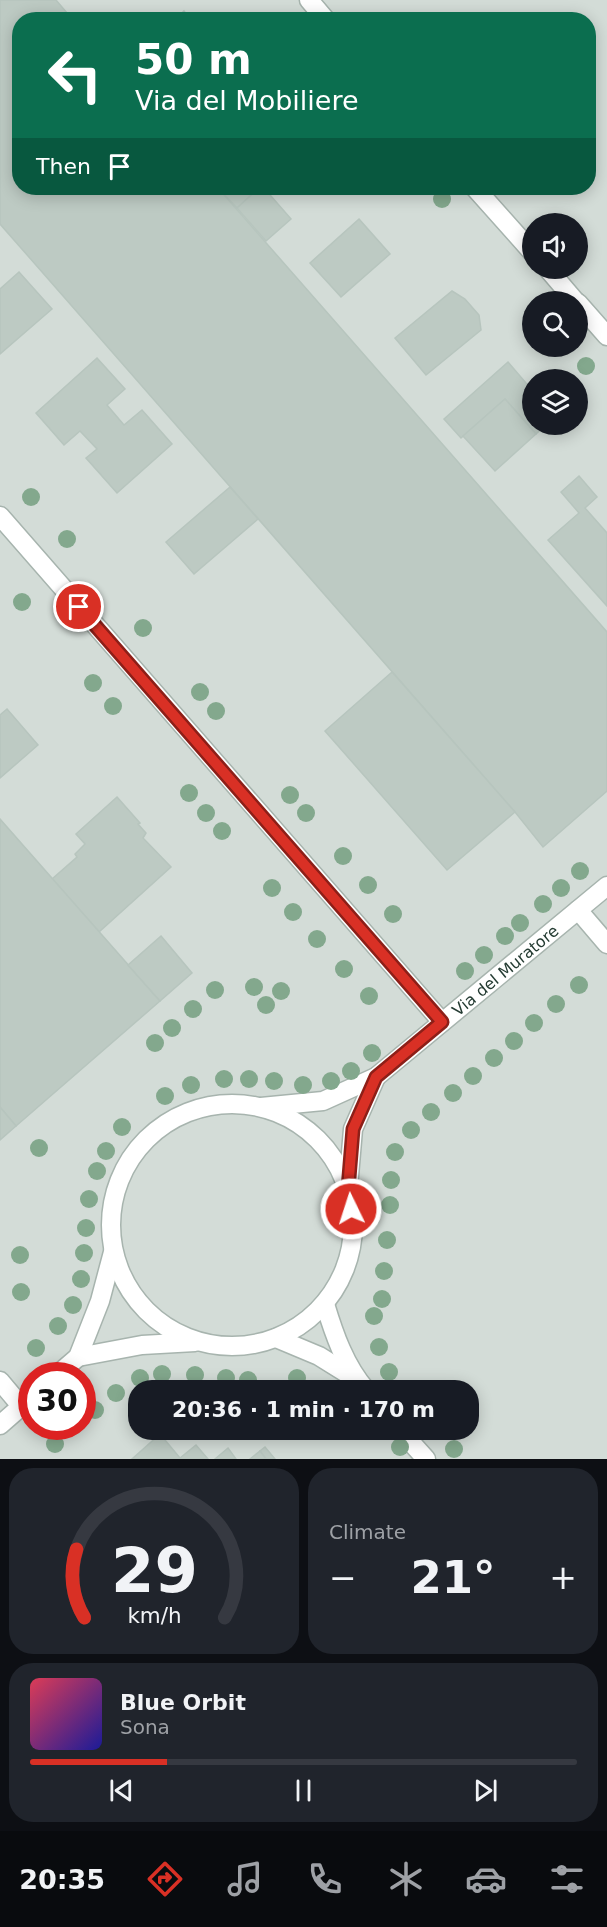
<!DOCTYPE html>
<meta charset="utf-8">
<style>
body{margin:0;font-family:"DejaVu Sans",sans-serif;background:#20242c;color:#f1f3f6;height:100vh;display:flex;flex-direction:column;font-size:22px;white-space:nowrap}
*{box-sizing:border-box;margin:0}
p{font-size:20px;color:#9ea1a6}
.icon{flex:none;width:33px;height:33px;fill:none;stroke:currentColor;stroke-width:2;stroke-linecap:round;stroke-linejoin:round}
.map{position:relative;height:1459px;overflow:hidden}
.sheet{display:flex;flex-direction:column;gap:9px;padding:9px;background:#0d0f14;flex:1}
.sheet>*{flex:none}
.hud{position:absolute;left:12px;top:12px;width:584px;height:183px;border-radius:24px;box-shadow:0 3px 15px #0003;background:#0b6e4f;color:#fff;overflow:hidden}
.controls{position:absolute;left:522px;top:213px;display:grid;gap:12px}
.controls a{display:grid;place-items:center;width:66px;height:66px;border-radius:50%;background:#171b24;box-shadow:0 3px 15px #0003;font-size:30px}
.speed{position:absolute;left:18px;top:1362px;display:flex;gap:12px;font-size:30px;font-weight:700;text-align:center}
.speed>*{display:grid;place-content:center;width:78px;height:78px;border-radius:50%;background:#171b24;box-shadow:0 3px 15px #0003;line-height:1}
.speed .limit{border:9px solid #d22;background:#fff;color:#111}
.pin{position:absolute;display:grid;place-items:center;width:51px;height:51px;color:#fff;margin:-26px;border:3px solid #fff;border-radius:50%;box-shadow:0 2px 6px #0007}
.me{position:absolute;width:66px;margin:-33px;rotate:356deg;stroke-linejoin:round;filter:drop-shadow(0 0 4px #0008)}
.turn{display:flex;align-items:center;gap:21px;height:126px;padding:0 24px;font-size:27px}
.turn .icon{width:78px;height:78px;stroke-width:2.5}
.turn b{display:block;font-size:42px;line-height:51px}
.then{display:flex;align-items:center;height:57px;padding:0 24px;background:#0003;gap:12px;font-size:22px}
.big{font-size:45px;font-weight:600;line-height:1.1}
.sheet .card{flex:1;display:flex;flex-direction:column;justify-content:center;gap:9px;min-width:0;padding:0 21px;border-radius:24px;background:#20242c}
.sheet .dial{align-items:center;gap:0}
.dial svg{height:156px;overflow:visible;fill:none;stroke:#363941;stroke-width:7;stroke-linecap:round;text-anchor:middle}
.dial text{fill:#f1f3f6;stroke:none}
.song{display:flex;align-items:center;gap:18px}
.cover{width:72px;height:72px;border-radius:9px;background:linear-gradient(135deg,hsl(350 70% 55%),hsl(240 70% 35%))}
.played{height:6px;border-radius:3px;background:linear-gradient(90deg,#d93025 25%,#363941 25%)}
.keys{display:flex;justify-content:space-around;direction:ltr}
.heat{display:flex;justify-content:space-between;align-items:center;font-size:33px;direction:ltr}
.sheet .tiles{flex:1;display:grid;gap:9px;grid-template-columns:1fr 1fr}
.card:last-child{grid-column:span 2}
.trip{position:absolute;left:128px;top:1380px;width:351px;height:60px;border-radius:24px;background:#171b24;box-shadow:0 3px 15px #0003;font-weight:600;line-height:60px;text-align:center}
.tab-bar{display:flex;height:96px;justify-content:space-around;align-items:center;background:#090b0e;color:#9ea1a6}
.tab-bar .icon{width:42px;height:42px}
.tab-bar .on{color:#d93025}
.tab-bar b{font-size:27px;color:#f1f3f6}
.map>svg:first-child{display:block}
</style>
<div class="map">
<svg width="607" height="1459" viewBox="0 0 607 1459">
<rect width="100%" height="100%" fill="#e4ece8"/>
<path fill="#d3dcd7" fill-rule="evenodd" d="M0,0H607V1459H0ZM20,20H588V188H20ZM532,224H578V268H532ZM532,302H578V346H532ZM532,380H578V424H532ZM32,1376H82V1426H32ZM138,1390H468V1430H138Z"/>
<g fill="#bdcac3" stroke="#b7c5be" stroke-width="1.5">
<polygon points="0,0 56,0 73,20 20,20 20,188 218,188 607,632 607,791 543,847 515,812 0,224"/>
<polygon points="184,11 191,20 175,20"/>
<polygon points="218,188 259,188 237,208"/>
<polygon points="259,188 264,188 291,219 266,241 237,208"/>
<polygon points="359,219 390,254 341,297 310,263"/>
<polygon points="19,272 52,309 0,354 0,289"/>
<polygon points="452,291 465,299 479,315 481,330 426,375 395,338"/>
<polygon points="97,358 125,389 107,405 124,425 142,410 172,444 117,493 86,458 97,449 80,431 64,445 36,413"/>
<polygon points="508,362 532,390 532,424 547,424 536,434 505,399 461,438 444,419"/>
<polygon points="505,399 536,434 495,471 463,436"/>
<polygon points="579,476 597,497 585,508 607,533 607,606 548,540 579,513 561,492"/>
<polygon points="230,487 258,519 194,574 166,542"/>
<polygon points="392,672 515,812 447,870 325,731"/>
<polygon points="7,709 38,745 0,778 0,715"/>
<polygon points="117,797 140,823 138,824 146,833 143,838 171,867 99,932 52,879 77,857 75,854 85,844 76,834"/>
<polygon points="0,819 160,1001 16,1126 0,1107"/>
<polygon points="161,936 192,973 160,1001 128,965"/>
<polygon points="0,1107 16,1126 0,1140"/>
<polygon points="160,1434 180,1458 196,1445 208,1459 132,1459"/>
<polygon points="265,1447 275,1459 266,1459 260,1451"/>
<polygon points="228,1448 236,1459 215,1459"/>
<polygon points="260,1451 266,1459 250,1459"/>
</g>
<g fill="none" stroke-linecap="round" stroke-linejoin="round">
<defs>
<g id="minor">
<polyline points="309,0 326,20"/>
<polyline points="475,188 532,252"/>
<polyline points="547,268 576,302"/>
<polyline points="578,303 607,336"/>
<polyline points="0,516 442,1022"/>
<polyline points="578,910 607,944"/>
<circle cx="232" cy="1225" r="121"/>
<path id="s1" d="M261,1107L323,1101L376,1077L607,886"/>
<polyline points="348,1188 353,1129 376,1077"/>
<path d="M325,1304C334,1334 345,1366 366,1390"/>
<polyline points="276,1338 319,1356 356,1379"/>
<polyline points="78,1357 142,1345 195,1342"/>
<polyline points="56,1376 78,1357 100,1301 113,1252"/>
<polyline points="0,1381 21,1406"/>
<polyline points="0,1425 32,1397"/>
<polyline points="400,1430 426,1459"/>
</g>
</defs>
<use href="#minor" stroke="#a7b4ae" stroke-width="21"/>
<use href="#minor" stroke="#fff" stroke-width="18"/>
</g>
<g fill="#83a88d">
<circle cx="442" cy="199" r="9"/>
<circle cx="586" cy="366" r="9"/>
<circle cx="31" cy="497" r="9"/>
<circle cx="67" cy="539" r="9"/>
<circle cx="22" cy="602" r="9"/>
<circle cx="143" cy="628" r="9"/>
<circle cx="93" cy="683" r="9"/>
<circle cx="200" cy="692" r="9"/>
<circle cx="113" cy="706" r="9"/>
<circle cx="216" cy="711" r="9"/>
<circle cx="189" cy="793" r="9"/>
<circle cx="290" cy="795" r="9"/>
<circle cx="206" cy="813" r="9"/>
<circle cx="306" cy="813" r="9"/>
<circle cx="222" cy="831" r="9"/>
<circle cx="343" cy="856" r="9"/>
<circle cx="580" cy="871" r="9"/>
<circle cx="368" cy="885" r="9"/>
<circle cx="272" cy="888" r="9"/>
<circle cx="561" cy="888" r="9"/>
<circle cx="543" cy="904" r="9"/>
<circle cx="293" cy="912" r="9"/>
<circle cx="393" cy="914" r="9"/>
<circle cx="520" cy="923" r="9"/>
<circle cx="505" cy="936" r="9"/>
<circle cx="317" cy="939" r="9"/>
<circle cx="484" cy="955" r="9"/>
<circle cx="344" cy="969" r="9"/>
<circle cx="465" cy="971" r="9"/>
<circle cx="579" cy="985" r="9"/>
<circle cx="254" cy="987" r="9"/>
<circle cx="215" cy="990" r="9"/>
<circle cx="281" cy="991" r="9"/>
<circle cx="369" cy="996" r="9"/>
<circle cx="556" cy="1004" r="9"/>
<circle cx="266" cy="1005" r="9"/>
<circle cx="193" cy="1009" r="9"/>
<circle cx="534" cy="1023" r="9"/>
<circle cx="172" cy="1028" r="9"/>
<circle cx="514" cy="1041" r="9"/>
<circle cx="155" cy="1043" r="9"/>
<circle cx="372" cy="1053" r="9"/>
<circle cx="494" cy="1058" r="9"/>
<circle cx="351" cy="1071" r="9"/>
<circle cx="473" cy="1076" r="9"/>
<circle cx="224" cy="1079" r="9"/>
<circle cx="249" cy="1079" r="9"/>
<circle cx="274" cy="1081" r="9"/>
<circle cx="331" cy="1081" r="9"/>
<circle cx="191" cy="1085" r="9"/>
<circle cx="303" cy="1085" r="9"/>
<circle cx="453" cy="1093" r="9"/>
<circle cx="165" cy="1096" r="9"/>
<circle cx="431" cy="1112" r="9"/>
<circle cx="122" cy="1127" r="9"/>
<circle cx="411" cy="1130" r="9"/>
<circle cx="39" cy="1148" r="9"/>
<circle cx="106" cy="1151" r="9"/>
<circle cx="395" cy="1152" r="9"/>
<circle cx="97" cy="1171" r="9"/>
<circle cx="391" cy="1180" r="9"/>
<circle cx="89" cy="1199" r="9"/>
<circle cx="390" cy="1205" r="9"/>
<circle cx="86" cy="1228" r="9"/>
<circle cx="387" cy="1240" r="9"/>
<circle cx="84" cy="1253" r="9"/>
<circle cx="20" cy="1255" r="9"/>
<circle cx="384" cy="1271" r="9"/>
<circle cx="81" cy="1279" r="9"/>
<circle cx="21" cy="1292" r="9"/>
<circle cx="382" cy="1299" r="9"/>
<circle cx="73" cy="1305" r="9"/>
<circle cx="374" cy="1316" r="9"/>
<circle cx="58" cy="1326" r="9"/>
<circle cx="379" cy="1347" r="9"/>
<circle cx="36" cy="1348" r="9"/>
<circle cx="389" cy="1372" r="9"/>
<circle cx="162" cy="1374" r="9"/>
<circle cx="195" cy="1375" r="9"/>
<circle cx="140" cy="1378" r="9"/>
<circle cx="226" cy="1378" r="9"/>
<circle cx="297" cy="1378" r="9"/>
<circle cx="248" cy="1380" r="9"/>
<circle cx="116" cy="1393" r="9"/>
<circle cx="95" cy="1410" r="9"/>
<circle cx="55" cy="1444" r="9"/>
<circle cx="400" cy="1447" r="9"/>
<circle cx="454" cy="1449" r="9"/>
</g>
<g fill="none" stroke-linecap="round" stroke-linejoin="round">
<defs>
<polyline id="route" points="79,607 442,1022 376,1077 353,1129 348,1189 351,1209"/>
</defs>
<use href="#route" stroke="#8d1f18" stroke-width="15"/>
<use href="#route" stroke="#d93025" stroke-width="10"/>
</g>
<g text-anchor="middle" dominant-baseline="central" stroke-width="4.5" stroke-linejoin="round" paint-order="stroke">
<g font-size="16" fill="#253c33" stroke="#f5f9f6">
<text stroke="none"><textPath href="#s1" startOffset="288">Via del Muratore</textPath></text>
</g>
</g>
</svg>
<div class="controls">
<a><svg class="icon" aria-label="sound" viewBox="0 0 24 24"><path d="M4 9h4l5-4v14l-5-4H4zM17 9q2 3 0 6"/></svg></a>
<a><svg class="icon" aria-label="search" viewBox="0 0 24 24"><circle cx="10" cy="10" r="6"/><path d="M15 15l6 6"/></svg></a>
<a><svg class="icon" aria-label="layers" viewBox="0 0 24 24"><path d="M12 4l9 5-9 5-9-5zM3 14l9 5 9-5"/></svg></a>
</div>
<div class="speed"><div class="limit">30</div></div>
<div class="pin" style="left:79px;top:607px;background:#d93025"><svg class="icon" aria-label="arrive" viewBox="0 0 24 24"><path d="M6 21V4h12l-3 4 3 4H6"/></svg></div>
<svg class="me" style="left:351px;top:1209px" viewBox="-20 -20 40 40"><circle r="17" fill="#d93025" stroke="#fff" stroke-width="3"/><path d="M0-11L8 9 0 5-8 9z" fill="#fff"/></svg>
<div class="trip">20:36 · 1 min · 170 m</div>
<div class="hud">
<div class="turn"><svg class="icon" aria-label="left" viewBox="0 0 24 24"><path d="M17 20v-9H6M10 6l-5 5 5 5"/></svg><div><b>50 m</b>Via del Mobiliere</div></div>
<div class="then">Then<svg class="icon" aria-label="arrive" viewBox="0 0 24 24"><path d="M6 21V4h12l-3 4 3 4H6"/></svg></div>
</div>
</div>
<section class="sheet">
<div class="tiles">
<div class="card dial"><svg viewBox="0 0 100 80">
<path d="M14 69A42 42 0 1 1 86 69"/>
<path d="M14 69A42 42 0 0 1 10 34" stroke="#d93025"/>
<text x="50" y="56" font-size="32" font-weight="700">29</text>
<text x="50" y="72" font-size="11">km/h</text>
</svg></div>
<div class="card"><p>Climate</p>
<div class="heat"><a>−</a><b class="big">21°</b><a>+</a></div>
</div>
<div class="card">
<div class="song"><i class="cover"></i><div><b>Blue Orbit</b><p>Sona</p></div></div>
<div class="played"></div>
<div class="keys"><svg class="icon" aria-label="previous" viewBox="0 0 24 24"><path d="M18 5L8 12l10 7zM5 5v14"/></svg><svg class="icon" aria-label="pause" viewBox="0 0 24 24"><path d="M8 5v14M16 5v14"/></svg><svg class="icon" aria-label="next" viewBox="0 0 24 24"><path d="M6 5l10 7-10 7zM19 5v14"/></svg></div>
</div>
</div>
</section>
<nav class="tab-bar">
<b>20:35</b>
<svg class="icon on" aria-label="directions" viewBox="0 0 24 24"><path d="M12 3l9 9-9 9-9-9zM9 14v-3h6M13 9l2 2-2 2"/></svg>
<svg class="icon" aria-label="music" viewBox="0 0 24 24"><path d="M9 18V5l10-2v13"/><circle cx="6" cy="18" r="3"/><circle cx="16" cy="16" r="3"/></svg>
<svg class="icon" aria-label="phone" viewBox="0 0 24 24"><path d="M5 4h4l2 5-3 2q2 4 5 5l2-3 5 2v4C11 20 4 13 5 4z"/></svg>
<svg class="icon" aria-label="climate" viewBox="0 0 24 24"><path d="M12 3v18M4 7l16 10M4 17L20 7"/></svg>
<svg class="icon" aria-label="car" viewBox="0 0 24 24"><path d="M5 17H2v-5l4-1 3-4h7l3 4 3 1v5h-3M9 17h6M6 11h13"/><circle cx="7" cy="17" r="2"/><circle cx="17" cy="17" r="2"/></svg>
<svg class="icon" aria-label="filters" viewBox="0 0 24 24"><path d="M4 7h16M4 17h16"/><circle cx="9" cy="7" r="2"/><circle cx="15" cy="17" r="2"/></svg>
</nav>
